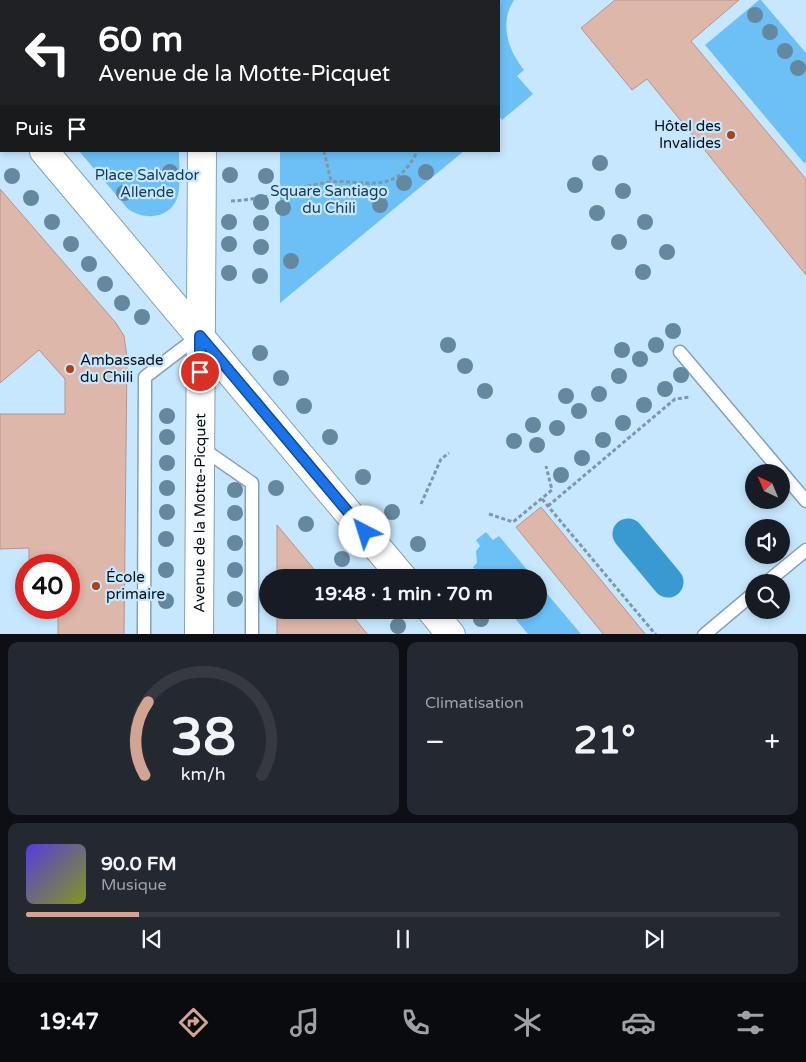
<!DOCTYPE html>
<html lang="fr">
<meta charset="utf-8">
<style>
body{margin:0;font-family:"Varela Round",sans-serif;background:#242831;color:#f1f3f6;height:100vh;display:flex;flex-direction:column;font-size:19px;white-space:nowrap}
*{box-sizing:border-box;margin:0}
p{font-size:16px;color:#9ea1a6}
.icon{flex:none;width:28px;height:28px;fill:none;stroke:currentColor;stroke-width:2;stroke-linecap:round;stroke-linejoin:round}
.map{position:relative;height:634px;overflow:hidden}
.panel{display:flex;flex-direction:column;gap:8px;padding:8px;background:#0d0f14;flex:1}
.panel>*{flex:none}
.guide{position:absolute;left:0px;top:0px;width:500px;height:152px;box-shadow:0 2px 8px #0003;background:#202124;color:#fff;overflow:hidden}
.needle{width:32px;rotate:316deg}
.controls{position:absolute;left:745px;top:464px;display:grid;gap:10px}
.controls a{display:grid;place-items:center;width:45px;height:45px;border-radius:50%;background:#171b24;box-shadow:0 2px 8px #0003;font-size:25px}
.speed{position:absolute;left:15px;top:554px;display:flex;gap:10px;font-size:25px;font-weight:700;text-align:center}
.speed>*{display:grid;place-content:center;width:65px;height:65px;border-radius:50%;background:#171b24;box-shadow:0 2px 8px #0003;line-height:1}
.speed .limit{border:8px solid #d22;background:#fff;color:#111}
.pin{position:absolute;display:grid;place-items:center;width:42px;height:42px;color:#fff;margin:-21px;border:2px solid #fff;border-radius:50%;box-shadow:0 1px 5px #0007}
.me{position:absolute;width:55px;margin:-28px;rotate:320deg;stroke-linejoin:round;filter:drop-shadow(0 0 4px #0008)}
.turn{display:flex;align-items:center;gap:18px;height:105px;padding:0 15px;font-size:22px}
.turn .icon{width:65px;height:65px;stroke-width:2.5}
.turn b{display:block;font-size:35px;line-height:42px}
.then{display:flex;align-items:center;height:48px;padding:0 15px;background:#0003;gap:10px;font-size:19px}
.big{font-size:38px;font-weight:700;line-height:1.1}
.panel .card{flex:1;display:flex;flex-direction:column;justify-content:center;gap:8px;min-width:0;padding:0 18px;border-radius:10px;background:#242831}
.panel .dial{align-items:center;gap:0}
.dial svg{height:130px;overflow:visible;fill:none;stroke:#363941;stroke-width:7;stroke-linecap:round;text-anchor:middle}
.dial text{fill:#f1f3f6;stroke:none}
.song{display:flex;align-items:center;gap:15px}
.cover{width:60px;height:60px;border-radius:8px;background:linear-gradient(135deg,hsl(250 70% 55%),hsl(70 70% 35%))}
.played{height:5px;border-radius:2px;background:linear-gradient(90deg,#d1a493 15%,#363941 15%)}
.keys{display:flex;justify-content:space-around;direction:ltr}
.heat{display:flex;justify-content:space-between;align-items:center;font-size:28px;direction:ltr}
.panel .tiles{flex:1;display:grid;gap:8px;grid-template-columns:1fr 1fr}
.card:last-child{grid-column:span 2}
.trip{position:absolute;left:259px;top:569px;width:288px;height:50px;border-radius:25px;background:#171b24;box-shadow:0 2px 8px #0003;font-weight:700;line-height:50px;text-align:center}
.tabs{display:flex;height:80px;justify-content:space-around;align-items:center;background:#090b0e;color:#9ea1a6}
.tabs .icon{width:35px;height:35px}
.tabs .selected{color:#d1a493}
.tabs b{font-size:22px;color:#f1f3f6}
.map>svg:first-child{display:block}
</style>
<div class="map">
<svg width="806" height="635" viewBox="0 0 806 635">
<rect width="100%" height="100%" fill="#c7e7fe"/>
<g fill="#6dc0f5">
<polygon points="0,0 180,0 1,1 1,61"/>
<path d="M281,0H514C499,23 508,50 524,70L517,76L533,94L502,120L499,116V1Z"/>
<polygon points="759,0 761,0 806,53 806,162 804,163 705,45"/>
<path d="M79,151H179C179,165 181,182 178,195C172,219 145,221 128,209Z"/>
<polygon points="280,151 464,151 280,303"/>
<polygon points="486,532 493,540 499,536 533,577 482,577 473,567 477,563 476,551 480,546 476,540"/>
<polygon points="538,583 581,634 528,634 508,610 538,610"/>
</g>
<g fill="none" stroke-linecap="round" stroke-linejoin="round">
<polyline stroke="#399ad1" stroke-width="31" points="628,534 668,582"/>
</g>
<g fill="#dcb7aa" stroke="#b79488">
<polygon points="615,0 739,0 691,41 806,179 806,275 647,79 632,90 581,28"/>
<polygon points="0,189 116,323 124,336 127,357 124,635 58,635 58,608 69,608 69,565 29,565 29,548 0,549 0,414 65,414 65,379 39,350 0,383"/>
<polygon points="541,507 646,635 604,635 516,527"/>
<polygon points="277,525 318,574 321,578 277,578"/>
<polygon points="277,610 348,610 368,635 277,635"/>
</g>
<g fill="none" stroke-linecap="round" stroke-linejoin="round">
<defs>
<g id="lane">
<polyline points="680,352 806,501"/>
<polyline points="200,447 252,483 252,635"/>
<polyline points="767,582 806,550"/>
<polyline points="144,635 145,377 200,335"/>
<polyline points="704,635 754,593"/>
</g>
<g id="secondary">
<polyline points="202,0 202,1"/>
<polyline points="0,100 1,101"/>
<polyline points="44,151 403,578"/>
<polyline points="431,610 451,635"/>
<path id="s1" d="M199,635L202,151"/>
</g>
</defs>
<use href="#lane" stroke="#83a2b7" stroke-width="15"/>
<use href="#secondary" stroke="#83a2b7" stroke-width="30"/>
<g stroke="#7f97a8" stroke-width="3" stroke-dasharray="4 2.5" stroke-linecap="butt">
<polyline points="351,0 352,1"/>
<polyline points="439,0 440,1"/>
<polyline points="300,1 300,0"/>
<polyline points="324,151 331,181"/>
<path d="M231,201C265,200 296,187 330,182C352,179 373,189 395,178C404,173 414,160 417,151"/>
<polyline points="542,499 656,635"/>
<polyline points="421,504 441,459 449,453"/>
<polyline points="548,506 675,399 691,397"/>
<polyline points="489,514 513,522 552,490 546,466"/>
</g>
<use href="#lane" stroke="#fff" stroke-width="12"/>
<use href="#secondary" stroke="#fff" stroke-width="28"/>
</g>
<g fill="#6488a0">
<circle cx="755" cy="15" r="8"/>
<circle cx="770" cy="32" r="8"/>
<circle cx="785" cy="51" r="8"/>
<circle cx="798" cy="68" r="8"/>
<circle cx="600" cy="163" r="8"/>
<circle cx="170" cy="172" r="8"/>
<circle cx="426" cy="172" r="8"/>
<circle cx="230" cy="175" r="8"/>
<circle cx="12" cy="176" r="8"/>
<circle cx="266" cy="176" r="8"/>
<circle cx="404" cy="183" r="8"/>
<circle cx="575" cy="185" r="8"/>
<circle cx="623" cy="191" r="8"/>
<circle cx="124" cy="193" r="8"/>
<circle cx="31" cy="198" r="8"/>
<circle cx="261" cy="202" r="8"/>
<circle cx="380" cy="205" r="8"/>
<circle cx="283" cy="208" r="8"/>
<circle cx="597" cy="213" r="8"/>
<circle cx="52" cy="222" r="8"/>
<circle cx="229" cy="222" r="8"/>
<circle cx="645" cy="222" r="8"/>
<circle cx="261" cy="223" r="8"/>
<circle cx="619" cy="242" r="8"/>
<circle cx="71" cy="244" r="8"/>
<circle cx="229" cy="244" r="8"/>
<circle cx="261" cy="247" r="8"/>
<circle cx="667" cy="252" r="8"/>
<circle cx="291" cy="261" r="8"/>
<circle cx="89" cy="264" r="8"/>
<circle cx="643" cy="272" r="8"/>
<circle cx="229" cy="273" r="8"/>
<circle cx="260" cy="276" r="8"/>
<circle cx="105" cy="284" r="8"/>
<circle cx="122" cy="303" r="8"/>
<circle cx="142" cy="317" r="8"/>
<circle cx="673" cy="331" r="8"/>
<circle cx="448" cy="345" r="8"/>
<circle cx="656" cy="345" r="8"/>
<circle cx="622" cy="350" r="8"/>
<circle cx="260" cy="353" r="8"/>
<circle cx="640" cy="359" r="8"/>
<circle cx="465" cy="366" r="8"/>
<circle cx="681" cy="375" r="8"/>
<circle cx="619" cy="376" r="8"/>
<circle cx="281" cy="378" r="8"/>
<circle cx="665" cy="389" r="8"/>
<circle cx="485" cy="391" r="8"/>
<circle cx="599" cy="394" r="8"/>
<circle cx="566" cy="396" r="8"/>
<circle cx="644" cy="405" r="8"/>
<circle cx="304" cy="406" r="8"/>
<circle cx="579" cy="411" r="8"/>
<circle cx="167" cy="416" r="8"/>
<circle cx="623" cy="423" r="8"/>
<circle cx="533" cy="425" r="8"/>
<circle cx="557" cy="428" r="8"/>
<circle cx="167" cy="437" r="8"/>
<circle cx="330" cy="437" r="8"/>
<circle cx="603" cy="440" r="8"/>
<circle cx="514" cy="441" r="8"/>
<circle cx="537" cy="445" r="8"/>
<circle cx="582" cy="458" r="8"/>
<circle cx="167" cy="463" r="8"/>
<circle cx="561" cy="475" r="8"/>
<circle cx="363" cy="477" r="8"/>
<circle cx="167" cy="488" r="8"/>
<circle cx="276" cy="488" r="8"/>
<circle cx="235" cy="490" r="8"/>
<circle cx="167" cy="512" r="8"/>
<circle cx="392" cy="512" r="8"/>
<circle cx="235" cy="513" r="8"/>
<circle cx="306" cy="524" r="8"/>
<circle cx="166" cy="539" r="8"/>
<circle cx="235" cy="543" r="8"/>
<circle cx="418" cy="544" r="8"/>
<circle cx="342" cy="559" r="8"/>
<circle cx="166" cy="570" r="8"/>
<circle cx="235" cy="570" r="8"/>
<circle cx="235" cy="599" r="8"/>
<circle cx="166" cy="601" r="8"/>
<circle cx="481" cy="619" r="8"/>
<circle cx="398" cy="626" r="8"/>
</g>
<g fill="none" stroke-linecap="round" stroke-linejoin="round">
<defs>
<polyline id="route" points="200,372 200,336 365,532"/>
</defs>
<use href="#route" stroke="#114b97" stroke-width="12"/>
<use href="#route" stroke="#1a73e8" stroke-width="9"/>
</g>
<g fill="#a9431a" stroke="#c7e7fe" stroke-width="2">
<circle cx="731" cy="135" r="5"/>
<circle cx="70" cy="369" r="5"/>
<circle cx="96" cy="586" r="5"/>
</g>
<g text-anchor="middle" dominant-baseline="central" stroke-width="4.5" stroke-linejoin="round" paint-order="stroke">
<g font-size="15" fill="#051017" stroke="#c7e7fe" text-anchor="start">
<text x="721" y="126" text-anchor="end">Hôtel des<tspan x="721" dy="17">Invalides</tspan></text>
<text x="80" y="360">Ambassade<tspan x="80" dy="17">du Chili</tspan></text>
<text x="106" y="577">École<tspan x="106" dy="17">primaire</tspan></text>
</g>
<g font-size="15" fill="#133b53" stroke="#c7e7fe">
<text x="147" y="175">Place Salvador<tspan x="147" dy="17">Allende</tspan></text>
<text x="329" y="191">Square Santiago<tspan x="329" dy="17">du Chili</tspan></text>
</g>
<g font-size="15" fill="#051017" stroke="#c7e7fe">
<text stroke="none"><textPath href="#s1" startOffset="122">Avenue de la Motte-Picquet</textPath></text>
</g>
</g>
</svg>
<div class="controls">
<a><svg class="needle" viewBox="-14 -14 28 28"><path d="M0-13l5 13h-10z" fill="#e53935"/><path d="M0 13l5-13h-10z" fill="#9ea1a6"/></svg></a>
<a><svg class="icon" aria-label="sound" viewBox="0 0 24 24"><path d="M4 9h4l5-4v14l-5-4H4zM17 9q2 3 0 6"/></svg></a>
<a><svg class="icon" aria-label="search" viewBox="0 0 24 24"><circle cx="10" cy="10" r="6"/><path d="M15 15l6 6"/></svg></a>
</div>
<div class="speed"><div class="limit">40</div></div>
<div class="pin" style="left:200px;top:372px;background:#d93025"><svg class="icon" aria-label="arrive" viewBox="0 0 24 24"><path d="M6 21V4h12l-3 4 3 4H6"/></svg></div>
<svg class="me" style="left:365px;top:532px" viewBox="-20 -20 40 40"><circle r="19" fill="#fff"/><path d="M0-13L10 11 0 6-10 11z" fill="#1a73e8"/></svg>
<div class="trip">19:48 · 1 min · 70 m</div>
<div class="guide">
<div class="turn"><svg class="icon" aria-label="left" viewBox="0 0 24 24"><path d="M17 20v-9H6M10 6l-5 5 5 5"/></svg><div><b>60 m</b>Avenue de la Motte-Picquet</div></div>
<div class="then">Puis<svg class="icon" aria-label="arrive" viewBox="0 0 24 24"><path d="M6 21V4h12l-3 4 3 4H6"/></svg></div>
</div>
</div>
<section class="panel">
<div class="tiles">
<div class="card dial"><svg viewBox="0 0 100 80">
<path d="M14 69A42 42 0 1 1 86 69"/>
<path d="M14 69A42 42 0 0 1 16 24" stroke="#d1a493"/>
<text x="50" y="56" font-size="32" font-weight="700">38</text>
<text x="50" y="72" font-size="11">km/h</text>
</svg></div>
<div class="card"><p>Climatisation</p>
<div class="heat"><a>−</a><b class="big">21°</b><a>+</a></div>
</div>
<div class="card">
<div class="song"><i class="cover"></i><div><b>90.0 FM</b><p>Musique</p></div></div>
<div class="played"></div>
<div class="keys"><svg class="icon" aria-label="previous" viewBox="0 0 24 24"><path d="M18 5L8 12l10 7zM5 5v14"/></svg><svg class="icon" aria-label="pause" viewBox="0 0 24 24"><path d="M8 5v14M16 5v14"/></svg><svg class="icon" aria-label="next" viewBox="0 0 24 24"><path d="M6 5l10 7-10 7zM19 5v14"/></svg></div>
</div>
</div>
</section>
<nav class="tabs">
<b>19:47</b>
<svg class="icon selected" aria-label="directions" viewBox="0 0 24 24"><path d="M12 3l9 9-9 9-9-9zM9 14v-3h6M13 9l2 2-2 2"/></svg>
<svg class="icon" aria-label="music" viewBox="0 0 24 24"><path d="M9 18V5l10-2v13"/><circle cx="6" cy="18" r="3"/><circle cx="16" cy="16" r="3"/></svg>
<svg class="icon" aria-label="phone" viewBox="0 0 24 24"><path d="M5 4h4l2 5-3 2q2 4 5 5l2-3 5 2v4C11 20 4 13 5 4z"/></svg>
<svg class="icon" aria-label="climate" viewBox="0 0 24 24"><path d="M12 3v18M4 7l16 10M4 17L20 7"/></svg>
<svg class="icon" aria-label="car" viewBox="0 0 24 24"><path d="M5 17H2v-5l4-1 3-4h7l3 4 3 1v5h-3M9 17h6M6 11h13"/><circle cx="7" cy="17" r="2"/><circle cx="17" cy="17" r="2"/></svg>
<svg class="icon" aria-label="filters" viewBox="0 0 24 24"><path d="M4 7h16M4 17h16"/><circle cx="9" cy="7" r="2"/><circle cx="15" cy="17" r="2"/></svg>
</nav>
